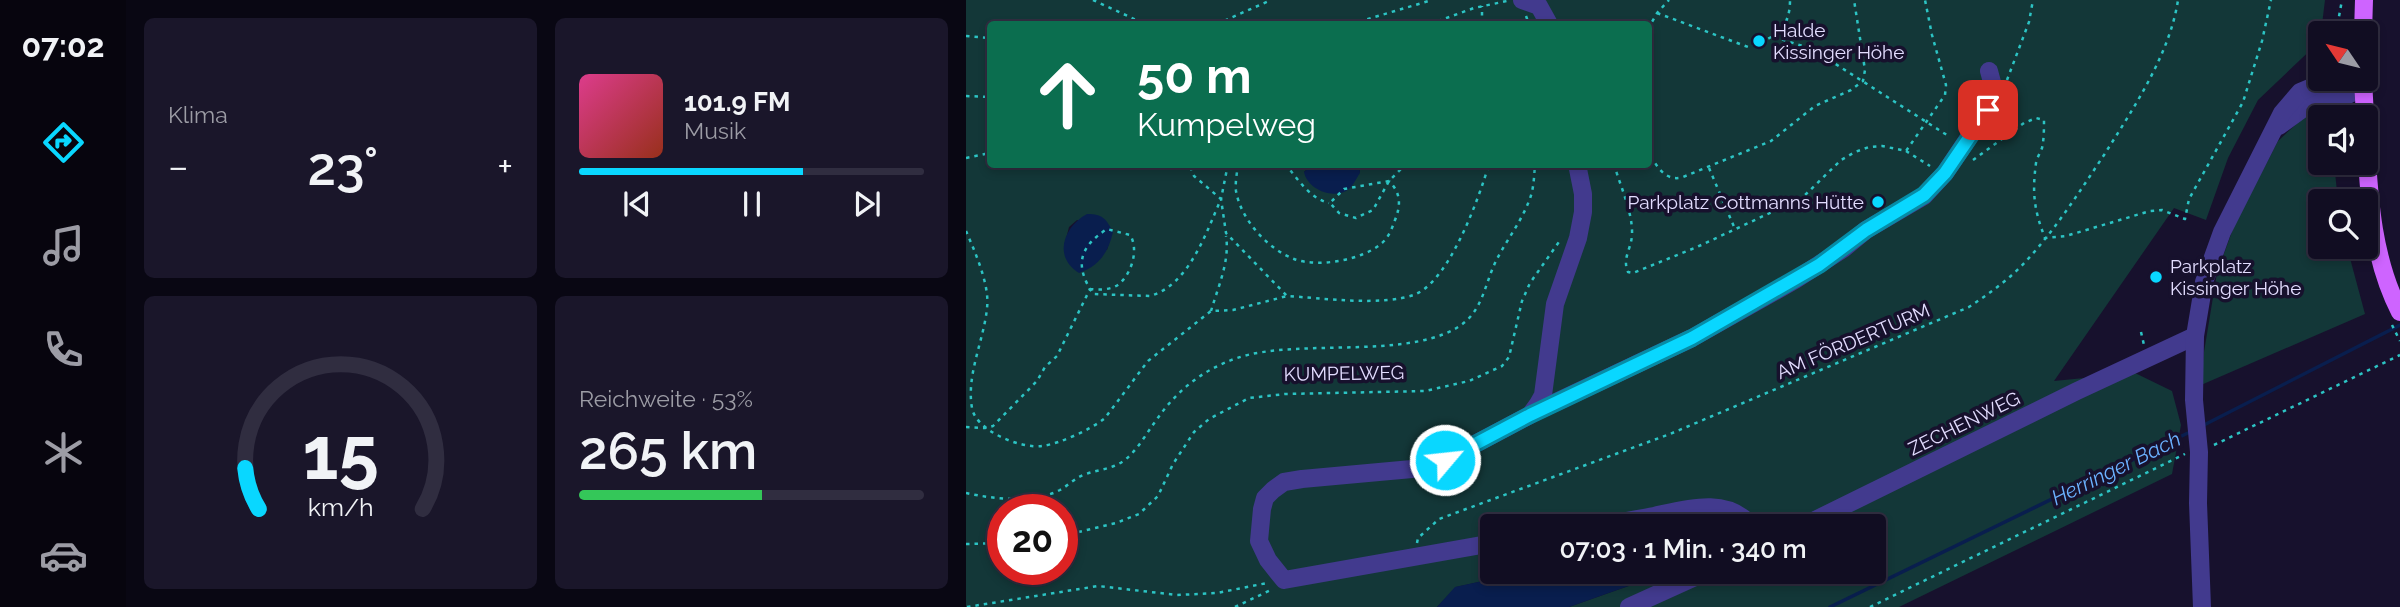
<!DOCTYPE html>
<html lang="de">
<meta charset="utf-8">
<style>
body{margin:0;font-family:Raleway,sans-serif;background:#1a162a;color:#f1f3f6;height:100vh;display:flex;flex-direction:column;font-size:26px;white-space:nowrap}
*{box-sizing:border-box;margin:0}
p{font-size:23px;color:#9c9ca5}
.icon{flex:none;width:38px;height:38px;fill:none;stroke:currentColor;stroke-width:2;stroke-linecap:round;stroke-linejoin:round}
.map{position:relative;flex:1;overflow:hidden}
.drawer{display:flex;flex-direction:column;gap:18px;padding:18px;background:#090713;width:840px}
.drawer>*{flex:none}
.guide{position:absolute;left:21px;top:21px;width:665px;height:147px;border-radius:7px;box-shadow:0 4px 10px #0003,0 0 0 2px #302d40;background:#0b6e4f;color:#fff;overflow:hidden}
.needle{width:46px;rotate:305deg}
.buttons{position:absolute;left:1342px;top:21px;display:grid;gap:14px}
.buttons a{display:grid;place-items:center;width:70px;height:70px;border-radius:7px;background:#110d22;box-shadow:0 4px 10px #0003,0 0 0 2px #302d40;font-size:35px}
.speed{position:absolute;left:21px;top:494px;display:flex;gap:14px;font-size:35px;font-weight:700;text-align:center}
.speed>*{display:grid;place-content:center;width:91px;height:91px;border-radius:50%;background:#110d22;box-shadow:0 4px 10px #0003,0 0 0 2px #302d40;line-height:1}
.speed .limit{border:10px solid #d22;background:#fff;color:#111}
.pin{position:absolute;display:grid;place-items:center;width:60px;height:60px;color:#fff;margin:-30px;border-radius:14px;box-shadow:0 4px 10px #0006}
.me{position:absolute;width:77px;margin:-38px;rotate:62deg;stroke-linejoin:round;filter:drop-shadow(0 0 5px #0008)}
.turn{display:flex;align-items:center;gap:24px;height:147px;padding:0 35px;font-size:32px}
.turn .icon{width:91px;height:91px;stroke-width:2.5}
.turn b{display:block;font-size:49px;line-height:60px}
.big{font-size:52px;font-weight:600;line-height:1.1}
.drawer .card{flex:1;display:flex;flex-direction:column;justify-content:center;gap:10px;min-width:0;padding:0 24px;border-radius:10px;background:#1a162a}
.drawer .dial{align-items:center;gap:0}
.dial svg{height:182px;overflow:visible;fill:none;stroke:#302d40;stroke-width:7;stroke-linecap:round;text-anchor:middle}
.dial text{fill:#f1f3f6;stroke:none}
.song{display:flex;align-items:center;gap:21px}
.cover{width:84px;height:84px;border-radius:10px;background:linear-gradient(135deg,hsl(330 70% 55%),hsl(10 70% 35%))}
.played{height:7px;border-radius:4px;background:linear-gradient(90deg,#09d7ff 65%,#302d40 65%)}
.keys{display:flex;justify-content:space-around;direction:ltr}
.heat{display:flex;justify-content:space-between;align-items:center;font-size:38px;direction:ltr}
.charge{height:10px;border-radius:5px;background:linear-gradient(90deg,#34c759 53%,#302d40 0)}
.drawer .tiles{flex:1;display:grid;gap:18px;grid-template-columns:repeat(2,1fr)}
.trip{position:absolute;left:514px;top:514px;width:406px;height:70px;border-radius:7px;background:#110d22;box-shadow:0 4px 10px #0003,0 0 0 2px #302d40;font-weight:600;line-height:70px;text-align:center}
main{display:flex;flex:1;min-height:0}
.dock{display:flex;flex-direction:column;width:126px;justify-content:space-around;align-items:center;background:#07050e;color:#9c9ca5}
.dock .icon{width:49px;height:49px}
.dock .selected{color:#09d7ff}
.dock b{font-size:32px;color:#f1f3f6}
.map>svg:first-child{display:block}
</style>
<main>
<nav class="dock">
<b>07:02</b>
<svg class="icon selected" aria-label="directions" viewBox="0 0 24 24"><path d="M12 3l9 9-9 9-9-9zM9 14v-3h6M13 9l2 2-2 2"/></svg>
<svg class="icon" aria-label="music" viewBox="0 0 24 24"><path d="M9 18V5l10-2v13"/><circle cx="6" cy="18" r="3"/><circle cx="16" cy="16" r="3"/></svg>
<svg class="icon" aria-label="phone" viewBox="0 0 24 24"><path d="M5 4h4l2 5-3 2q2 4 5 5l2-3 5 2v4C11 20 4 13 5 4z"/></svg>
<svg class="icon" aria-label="climate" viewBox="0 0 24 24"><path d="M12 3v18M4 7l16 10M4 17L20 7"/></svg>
<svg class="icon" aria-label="car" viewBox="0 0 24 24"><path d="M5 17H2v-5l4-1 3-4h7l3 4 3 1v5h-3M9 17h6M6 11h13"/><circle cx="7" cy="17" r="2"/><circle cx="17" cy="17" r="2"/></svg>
</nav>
<section class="drawer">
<div class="tiles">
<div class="card"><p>Klima</p>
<div class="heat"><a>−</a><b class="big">23°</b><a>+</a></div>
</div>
<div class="card">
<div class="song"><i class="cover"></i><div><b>101.9 FM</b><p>Musik</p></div></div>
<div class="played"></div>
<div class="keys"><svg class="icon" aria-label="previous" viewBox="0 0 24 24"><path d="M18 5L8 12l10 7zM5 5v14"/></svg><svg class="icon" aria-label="pause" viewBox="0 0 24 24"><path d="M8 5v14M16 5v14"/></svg><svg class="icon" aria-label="next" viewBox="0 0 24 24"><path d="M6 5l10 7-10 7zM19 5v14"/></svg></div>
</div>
<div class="card dial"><svg viewBox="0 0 100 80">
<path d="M14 69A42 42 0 1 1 86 69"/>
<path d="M14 69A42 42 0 0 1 8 51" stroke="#09d7ff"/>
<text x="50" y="56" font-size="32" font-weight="700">15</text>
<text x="50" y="72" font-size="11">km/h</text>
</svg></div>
<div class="card"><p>Reichweite · 53%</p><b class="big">265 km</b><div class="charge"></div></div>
</div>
</section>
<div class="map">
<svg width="1434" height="607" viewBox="0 0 1434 607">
<rect width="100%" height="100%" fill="#17112d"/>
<g fill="#133738" fill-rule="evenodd">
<path d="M0,0H1359L1354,41L1292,100L1262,158L1240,220L1208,208L1088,381L1169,373L1206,391L1215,425L1206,474L933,607H603L702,572H908V527H527V572H558L490,587L471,607H0ZM24,24H682V164L393,165L394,173L338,172L346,164H24ZM111,220L146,232L141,250L100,239L103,227ZM37,509H96V569H37Z"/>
<polygon points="1339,116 1354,120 1354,163 1368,163 1372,201 1354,201 1354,247 1381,247 1399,314 1235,385 1238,352 1251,273 1268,226 1312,141"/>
</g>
<g fill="#091e4e">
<path d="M393,165L394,173C390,179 386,188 380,191C364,199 341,188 338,172L346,165Z"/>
<path d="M121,214C137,214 140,219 147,232C142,253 133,266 113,273C87,257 97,227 121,214Z"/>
<polygon points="558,572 702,572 603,607 471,607 489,587"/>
</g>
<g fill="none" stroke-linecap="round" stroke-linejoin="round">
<g stroke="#091e4e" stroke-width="3.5">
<polyline points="1236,426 1434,325"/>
<polyline points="864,607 1226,431"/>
</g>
<g stroke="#2cc4c4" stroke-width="2.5" stroke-dasharray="3.5 5" stroke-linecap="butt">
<polyline points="127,0 179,24"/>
<path d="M691,13L782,47C807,38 824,31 824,0"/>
<polyline points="560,16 563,24"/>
<polyline points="251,24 305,0"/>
<polyline points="385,24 466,0"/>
<polyline points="464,24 508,8 541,1"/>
<polyline points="516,24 516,6"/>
<polyline points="682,29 691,13 703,0"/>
<polyline points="1370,33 1376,0"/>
<polyline points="0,36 24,38"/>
<polyline points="808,37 846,49 984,137"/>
<polyline points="1344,71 1354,62"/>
<polyline points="1041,80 1063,22 1067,0"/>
<polyline points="0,96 24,97"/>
<path d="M682,148C688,164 699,183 717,177L805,141L849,106L885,90L897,81L899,70L888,0"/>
<polyline points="940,151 964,166"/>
<polyline points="0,158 24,153"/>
<path d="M1007,160L1058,123L1070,118L1078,120C1078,129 1078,139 1076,148C1074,153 1071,158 1070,163C1066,193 1068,210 1079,238L1100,236L1184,211L1196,210L1219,219L1223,199L1277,102L1296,41L1305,0"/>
<path d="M262,164L255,199L260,233L321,296C355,298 418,307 450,294C484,279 513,198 523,164"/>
<path d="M272,164C271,173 269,183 270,191C275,220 302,249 328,259C352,268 397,260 416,243C423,237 426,228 429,220C435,205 435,193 423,181"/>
<path d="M319,164C333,180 343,198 363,203"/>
<path d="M648,164C654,186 667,212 666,235C665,250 656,258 662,272L667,273L731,247L836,198L875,160L889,152L903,147L916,146L940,151L979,95L980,85L966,35L959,0"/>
<polyline points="743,168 769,229"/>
<polyline points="423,181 378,189 364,203 373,213 390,218 407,210 423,181 440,164"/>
<path d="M0,231C9,252 24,285 21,308C18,340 0,375 6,408C10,431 55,449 76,446C93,444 126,429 139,418L182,361L245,311L267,310L321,296"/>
<path d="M124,289C133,290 146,290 153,284C166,273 173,249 164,235L141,229C112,248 109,266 127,294L184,296C223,285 240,233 255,199L228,176L223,164"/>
<path d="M245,311C252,287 264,261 260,236"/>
<polyline points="1426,325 1434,341"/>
<polyline points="1175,332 1178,345"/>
<polyline points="0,427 19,428 27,426 71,381 79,367 91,356 124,289"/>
<polyline points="1248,445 1434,355"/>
<path d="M0,493C28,499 67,504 94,490C103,485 110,477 120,474C134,469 148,469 160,459C172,449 180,434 189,422C210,391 236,370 271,358C333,337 450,362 499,322C517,307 520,281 530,261C540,241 555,222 563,201C568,189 568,177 569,164"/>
<polyline points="96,536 150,523 173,514 192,496 207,464 228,432 243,419 283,398 319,394 459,391 503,381 536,366 543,357 556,301 564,283 595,239"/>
<path d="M451,543L452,538L473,519L704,434L1003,307C1024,293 1045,278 1062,259C1091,227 1114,191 1138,155C1167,109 1204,54 1212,0"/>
<polyline points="0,544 37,543"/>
<polyline points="1,607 132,586 211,595 251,593 301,583"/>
<polyline points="269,607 307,589"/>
<polyline points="904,607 1219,454"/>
</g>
<g stroke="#423a8e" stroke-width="18">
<polyline points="556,0 573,6 583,24"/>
<polyline points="1313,126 1339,107 1352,102 1376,98 1397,87"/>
<polyline points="567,413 726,338 829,280 877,249 900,230 958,196 979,173 1030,97 1023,71"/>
<path d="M627,527C647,523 668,520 688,516C720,509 762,496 786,527"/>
<polyline points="835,527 1111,391 1229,336"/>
<polyline points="527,543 318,580 302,560 293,541 296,509 299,498 307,490 318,482 336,479 446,469 479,460 564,415 572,404 577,395 589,304 612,238 617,212 617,194 611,164"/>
<polyline points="663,607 740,572"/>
<polyline points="1236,607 1232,503 1233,452 1228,400 1229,336 1238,282 1256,232 1316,113 1334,92 1365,79"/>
</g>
<g stroke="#ce64ff" stroke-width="18">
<polyline points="1397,33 1398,0"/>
<polyline points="1397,79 1399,117"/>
<path d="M1400,143C1403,200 1407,260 1434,312"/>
</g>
</g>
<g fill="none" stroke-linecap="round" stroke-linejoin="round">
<defs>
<polyline id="route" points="479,460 564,415 726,338 853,265 900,230 958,195 979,173 1022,110"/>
</defs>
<use href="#route" stroke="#068ca6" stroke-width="18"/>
<use href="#route" stroke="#09d7ff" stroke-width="12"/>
</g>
<g fill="#09d7ff" stroke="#17112d" stroke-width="2.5">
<circle cx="793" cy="41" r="7"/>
<circle cx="912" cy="202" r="7"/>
<circle cx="1190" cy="277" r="7"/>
</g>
<g text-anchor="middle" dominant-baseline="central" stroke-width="7" stroke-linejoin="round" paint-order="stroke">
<g font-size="19" fill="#e3ddff" stroke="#17112d" text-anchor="start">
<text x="807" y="30">Halde<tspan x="807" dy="22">Kissinger Höhe</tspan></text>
<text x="898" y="202" text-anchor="end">Parkplatz Cottmanns Hütte</text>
<text x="1204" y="266">Parkplatz<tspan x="1204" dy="22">Kissinger Höhe</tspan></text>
</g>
<g font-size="19" fill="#e3ddff" stroke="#17112d">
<text transform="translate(887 341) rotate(-23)">AM FÖRDERTURM</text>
<text transform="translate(378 373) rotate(-1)">KUMPELWEG</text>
<text transform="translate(998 423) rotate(-26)">ZECHENWEG</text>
</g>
<g font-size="21" font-style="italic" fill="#6bb1ff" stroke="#17112d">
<text transform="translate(1150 468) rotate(-26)">Herringer Bach</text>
</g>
</g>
</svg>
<div class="buttons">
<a><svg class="needle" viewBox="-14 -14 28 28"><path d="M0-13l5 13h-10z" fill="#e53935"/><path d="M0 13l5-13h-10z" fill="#9c9ca5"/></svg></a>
<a><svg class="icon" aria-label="sound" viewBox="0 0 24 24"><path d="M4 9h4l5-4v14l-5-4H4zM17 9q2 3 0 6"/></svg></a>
<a><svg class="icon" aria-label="search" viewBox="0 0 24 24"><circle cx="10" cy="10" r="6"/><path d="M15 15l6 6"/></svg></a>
</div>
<div class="speed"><div class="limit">20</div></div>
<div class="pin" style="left:1022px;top:110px;background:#d93025"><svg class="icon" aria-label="arrive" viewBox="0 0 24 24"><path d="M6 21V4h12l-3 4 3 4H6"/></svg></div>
<svg class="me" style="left:479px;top:460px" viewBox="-20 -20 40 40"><circle r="17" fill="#09d7ff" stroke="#fff" stroke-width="3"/><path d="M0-11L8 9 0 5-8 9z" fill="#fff"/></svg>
<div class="trip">07:03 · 1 Min. · 340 m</div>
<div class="guide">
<div class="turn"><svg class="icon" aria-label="ahead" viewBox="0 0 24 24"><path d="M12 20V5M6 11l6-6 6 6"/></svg><div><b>50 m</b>Kumpelweg</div></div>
</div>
</div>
</main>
